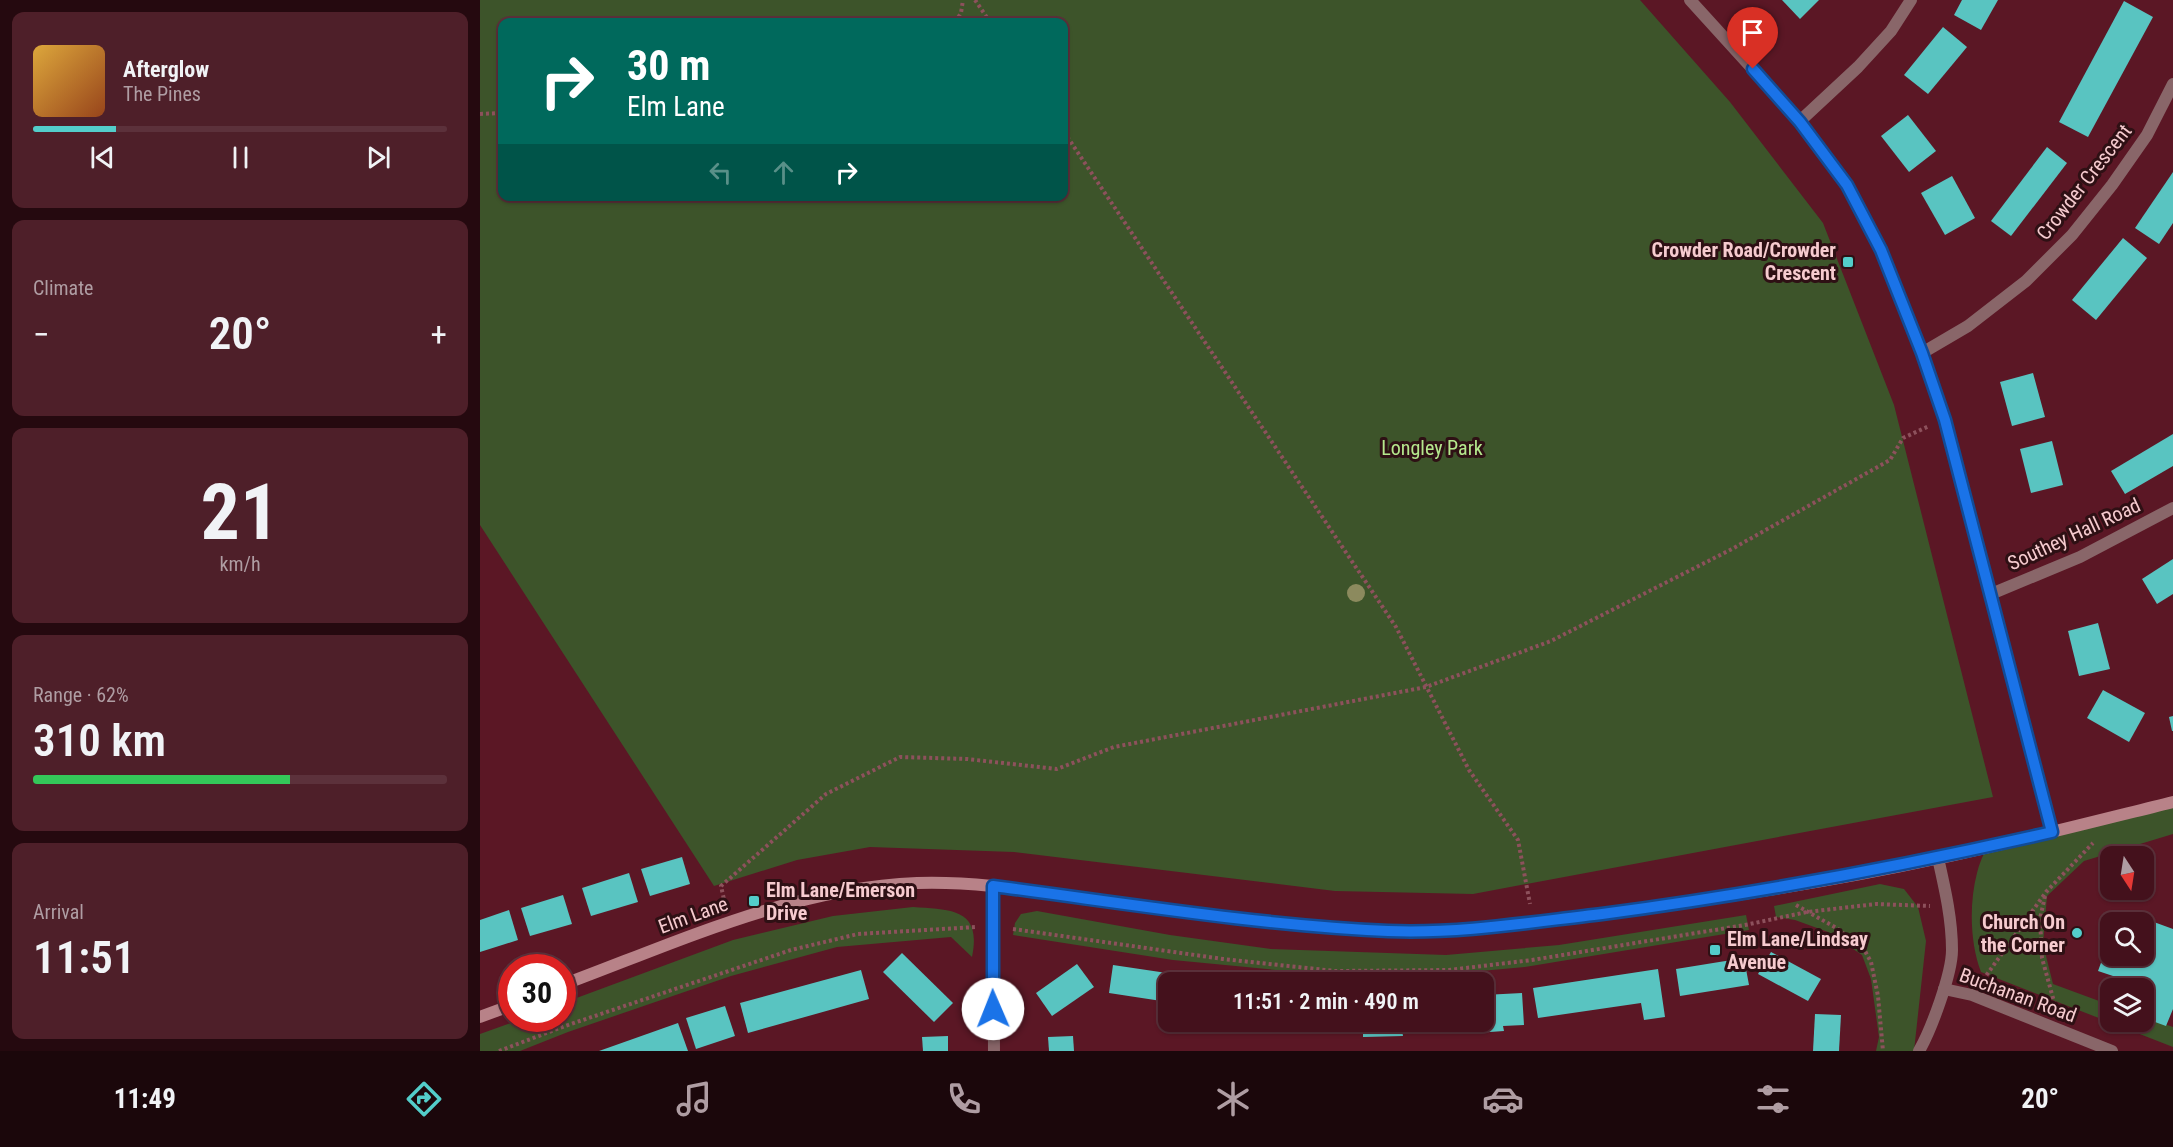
<!DOCTYPE html>
<meta charset="utf-8">
<style>
body{margin:0;font-family:"Roboto Condensed",sans-serif;background:#4e1f29;color:#f1f3f6;height:100vh;display:flex;flex-direction:column;font-size:22px;white-space:nowrap}
*{box-sizing:border-box;margin:0}
p{font-size:20px;color:#af9da3}
.icon{flex:none;width:33px;height:33px;fill:none;stroke:currentColor;stroke-width:2;stroke-linecap:round;stroke-linejoin:round}
.map{position:relative;flex:1;overflow:hidden}
.side{display:flex;flex-direction:column;gap:12px;padding:12px;background:#25090f;width:480px}
.side>*{flex:none}
.guide{position:absolute;left:18px;top:18px;width:570px;height:183px;border-radius:12px;box-shadow:0 2px 4px #0004,0 0 0 2px #5c313b;background:#00695c;color:#fff;overflow:hidden}
.needle{width:39px;rotate:168deg}
.buttons{position:absolute;left:1620px;top:846px;display:grid;gap:12px}
.buttons a{display:grid;place-items:center;width:54px;height:54px;border-radius:12px;background:#44111c;box-shadow:0 2px 4px #0004,0 0 0 2px #5c313b;font-size:30px}
.speed{position:absolute;left:18px;top:954px;display:flex;gap:12px;font-size:30px;font-weight:700;text-align:center}
.speed>*{display:grid;place-content:center;width:78px;height:78px;border-radius:50%;background:#44111c;box-shadow:0 2px 4px #0004,0 0 0 2px #5c313b;line-height:1}
.speed .limit{border:9px solid #d22;background:#fff;color:#111}
.pin{position:absolute;display:grid;place-items:center;width:51px;height:51px;color:#fff;margin:-62px -26px;border-radius:50% 50% 50% 0;rotate:-45deg;box-shadow:0 0 6px #0007}
.pin .icon{rotate:45deg}
.me{position:absolute;width:66px;margin:-33px;rotate:359deg;stroke-linejoin:round;filter:drop-shadow(0 0 4px #0008)}
.turn{display:flex;align-items:center;gap:21px;height:126px;padding:0 30px;font-size:27px}
.turn .icon{width:78px;height:78px;stroke-width:2.5}
.turn b{display:block;font-size:42px;line-height:51px}
.lanes{display:flex;align-items:center;height:57px;padding:0 30px;background:#0003;justify-content:center;gap:30px;direction:ltr}
.lanes .off{opacity:.35}
.big{font-size:45px;font-weight:600;line-height:1.1}
.side .tile{flex:1;display:flex;flex-direction:column;justify-content:center;gap:9px;min-width:0;padding:0 21px;border-radius:12px;background:#4e1f29}
.side .dial{align-items:center;gap:0}
.dial b{font-size:78px;line-height:1}
.song{display:flex;align-items:center;gap:18px}
.cover{width:72px;height:72px;border-radius:9px;background:linear-gradient(135deg,hsl(40 70% 55%),hsl(20 70% 35%))}
.played{height:6px;border-radius:3px;background:linear-gradient(90deg,#53cdca 20%,#5c313b 20%)}
.keys{display:flex;justify-content:space-around;direction:ltr}
.heat{display:flex;justify-content:space-between;align-items:center;font-size:33px;direction:ltr}
.charge{height:9px;border-radius:4px;background:linear-gradient(90deg,#34c759 62%,#5c313b 0)}
.trip{position:absolute;left:678px;top:972px;width:336px;height:60px;border-radius:12px;background:#44111c;box-shadow:0 2px 4px #0004,0 0 0 2px #5c313b;font-weight:600;line-height:60px;text-align:center}
.tabs{display:flex;height:96px;justify-content:space-around;align-items:center;background:#1b070b;color:#af9da3}
.tabs .icon{width:42px;height:42px}
.tabs .current{color:#53cdca}
.tabs b{font-size:27px;color:#f1f3f6}
main{display:flex;flex:1;min-height:0}
.map>svg:first-child{display:block}
</style>
<main>
<section class="side">
<div class="tile">
<div class="song"><i class="cover"></i><div><b>Afterglow</b><p>The Pines</p></div></div>
<div class="played"></div>
<div class="keys"><svg class="icon" aria-label="previous" viewBox="0 0 24 24"><path d="M18 5L8 12l10 7zM5 5v14"/></svg><svg class="icon" aria-label="pause" viewBox="0 0 24 24"><path d="M8 5v14M16 5v14"/></svg><svg class="icon" aria-label="next" viewBox="0 0 24 24"><path d="M6 5l10 7-10 7zM19 5v14"/></svg></div>
</div>
<div class="tile"><p>Climate</p>
<div class="heat"><a>−</a><b class="big">20°</b><a>+</a></div>
</div>
<div class="tile dial"><b>21</b><p>km/h</p></div>
<div class="tile"><p>Range · 62%</p><b class="big">310 km</b><div class="charge"></div></div>
<div class="tile"><p>Arrival</p><b class="big">11:51</b></div>
</section>
<div class="map">
<svg width="1693" height="1051" viewBox="0 0 1693 1051">
<rect width="100%" height="100%" fill="#5b1725"/>
<g fill="#3d542a" fill-rule="evenodd">
<path d="M0,0H1160L1250,102L1343,223L1414,405L1513,797L993,894L855,891L534,852L390,847L317,860L234,886L0,525ZM22,22H584V196H22Z"/>
<path d="M1693,803V834L1604,861L1567,896L1563,944L1573,984L1630,1005V1022H1664V1017L1693,1027V1047L1501,972C1490,943 1489,904 1497,873C1499,864 1503,855 1507,847Z"/>
<polygon points="1400,884 1424,889 1438,907 1446,941 1434,1051 1396,1051 1399,1037 1391,979 1382,955 1348,932 1315,920 1296,917 1294,906"/>
<path d="M433,907C471,910 502,908 492,957L471,937L357,947L251,976L88,1032L40,1051H0V1034L42,1019L82,1018L83,1003L253,940L353,916Z"/>
<polygon points="557,911 690,935 791,949 966,955 1079,945 1266,915 1269,930 1045,967 934,977 848,975 693,960 533,935 535,923 541,914"/>
</g>
<g fill="#59c4c1">
<polygon points="1302,0 1339,0 1320,19"/>
<polygon points="1482,0 1518,0 1501,30 1474,15"/>
<polygon points="1644,1 1673,17 1608,137 1579,122"/>
<polygon points="1463,27 1487,47 1448,94 1424,75"/>
<polygon points="1428,115 1456,151 1429,172 1401,136"/>
<polygon points="1567,147 1587,163 1531,236 1511,221"/>
<polygon points="1693,172 1693,223 1679,244 1655,228"/>
<polygon points="1472,176 1495,218 1465,235 1441,193"/>
<polygon points="1643,238 1667,258 1616,320 1592,300"/>
<polygon points="1553,373 1565,417 1532,426 1520,382"/>
<polygon points="1693,434 1693,466 1645,494 1631,471"/>
<polygon points="1572,441 1583,485 1551,493 1540,449"/>
<polygon points="1693,559 1693,594 1677,604 1662,579"/>
<polygon points="1618,623 1630,669 1599,676 1588,631"/>
<polygon points="1623,690 1665,713 1649,742 1607,718"/>
<polygon points="1693,716 1693,731 1692,731 1689,717"/>
<polygon points="202,857 210,884 170,896 161,869"/>
<polygon points="149,873 158,902 111,916 102,888"/>
<polygon points="83,895 92,924 50,936 41,908"/>
<polygon points="29,910 38,940 0,952 0,920"/>
<polygon points="1641,910 1693,929 1693,1009 1686,1026 1664,1018 1664,988 1639,988 1642,979 1618,971 1630,938 1630,956 1664,956 1664,922 1636,922"/>
<polygon points="1291,952 1341,979 1328,1001 1278,974"/>
<polygon points="422,953 473,1003 454,1022 403,972"/>
<polygon points="1264,958 1269,985 1200,996 1196,969"/>
<polygon points="597,964 614,987 572,1016 556,993"/>
<polygon points="633,965 707,976 706,982 688,982 688,1002 629,993"/>
<polygon points="1178,969 1185,1017 1164,1020 1161,1003 1058,1018 1053,988"/>
<polygon points="381,970 389,999 268,1033 260,1003"/>
<polygon points="1042,993 1044,1025 1023,1026 1024,1031 982,1034 981,1029 961,1031 960,1022 1004,1022 1004,995"/>
<polygon points="245,1006 255,1036 216,1049 206,1018"/>
<polygon points="1335,1014 1361,1015 1359,1051 1333,1051"/>
<polygon points="758,1022 846,1022 844,1032 758,1023"/>
<polygon points="862,1022 942,1022 942,1029 922,1030 923,1036 883,1037 883,1031 863,1031"/>
<polygon points="198,1023 208,1051 119,1051"/>
<polygon points="468,1036 468,1051 443,1051 442,1037"/>
<polygon points="593,1036 594,1051 569,1051 568,1037"/>
</g>
<g fill="none" stroke-linecap="round" stroke-linejoin="round">
<g stroke="#8d515c" stroke-width="4" stroke-dasharray="3 3" stroke-linecap="butt">
<polyline points="495,0 510,22"/>
<polyline points="475,22 481,13 483,0"/>
<polyline points="0,114 22,113"/>
<polyline points="584,132 916,627 989,770 1038,840 1050,904"/>
<polyline points="1565,896 1560,919 1562,958 1576,1009"/>
<polyline points="245,904 241,886 346,794 420,757 487,759 577,769 634,747 946,687 1071,641 1252,549 1410,460 1423,438 1449,426"/>
<polyline points="1316,905 1358,929 1385,951 1391,962 1398,996 1403,1051"/>
<polyline points="533,929 743,959 855,971 969,970 1052,960 1265,925 1327,912 1396,904 1450,906"/>
<polyline points="1503,980 1566,892 1613,843"/>
<polyline points="19,1051 85,1026 311,950 378,934 496,927"/>
</g>
<g stroke="#896669" stroke-width="12">
<polyline points="1210,0 1320,121 1367,185 1401,250 1442,353 1465,420 1572,832"/>
<polyline points="1320,121 1378,67 1411,31 1431,0"/>
<polyline points="1442,353 1488,326 1546,281 1592,235 1632,185 1667,135 1693,84"/>
<polyline points="1511,594 1600,557 1693,508"/>
<polyline points="513,886 514,1051"/>
<polyline points="1464,989 1492,995 1632,1051"/>
<path d="M1439,1051C1451,1030 1472,974 1472,950C1472,919 1465,889 1458,858"/>
</g>
<g stroke="#b88288" stroke-width="12">
<path d="M82,985C198,942 312,888 437,883C495,881 553,891 610,899C736,915 868,938 996,929C1039,926 1083,918 1127,913C1238,899 1350,882 1460,858C1538,841 1616,821 1693,802"/>
<polyline points="0,1017 32,1005"/>
</g>
</g>
<circle fill="#8c8a5e" cx="876" cy="593" r="9"/>
<g fill="none" stroke-linecap="round" stroke-linejoin="round">
<defs>
<path id="route" d="M513,1009V886C644,903 776,925 908,931C980,934 1051,922 1122,914C1274,894 1423,866 1572,832L1465,420L1442,353L1401,250L1367,185L1320,122L1273,69"/>
</defs>
<use href="#route" stroke="#114b97" stroke-width="15"/>
<use href="#route" stroke="#1a73e8" stroke-width="10"/>
</g>
<g fill="#53cdca" stroke="#2e1014" stroke-width="2">
<rect x="1362" y="256" width="12" height="12" rx="3"/>
<rect x="268" y="895" width="12" height="12" rx="3"/>
<circle cx="1597" cy="933" r="6"/>
<rect x="1229" y="944" width="12" height="12" rx="3"/>
</g>
<g text-anchor="middle" dominant-baseline="central" stroke-width="6" stroke-linejoin="round" paint-order="stroke">
<g font-size="20" fill="#f6cbcf" stroke="#2e1014">
<text transform="translate(1604 182) rotate(-52)">Crowder Crescent</text>
<text transform="translate(1594 534) rotate(-25)">Southey Hall Road</text>
<text transform="translate(213 915) rotate(-20)">Elm Lane</text>
<text transform="translate(1538 995) rotate(20)">Buchanan Road</text>
</g>
<g font-size="20" font-weight="bold" fill="#f6cbcf" stroke="#2e1014" text-anchor="end">
<text x="1356" y="250">Crowder Road/Crowder<tspan x="1356" dy="23">Crescent</tspan></text>
<text x="286" y="890" text-anchor="start">Elm Lane/Emerson<tspan x="286" dy="23">Drive</tspan></text>
<text x="1585" y="922">Church On<tspan x="1585" dy="23">the Corner</tspan></text>
<text x="1247" y="939" text-anchor="start">Elm Lane/Lindsay<tspan x="1247" dy="23">Avenue</tspan></text>
</g>
<g font-size="20" fill="#b5e88d" stroke="#2e1014">
<text x="952" y="448">Longley Park</text>
</g>
</g>
</svg>
<div class="buttons">
<a><svg class="needle" viewBox="-14 -14 28 28"><path d="M0-13l5 13h-10z" fill="#e53935"/><path d="M0 13l5-13h-10z" fill="#af9da3"/></svg></a>
<a><svg class="icon" aria-label="search" viewBox="0 0 24 24"><circle cx="10" cy="10" r="6"/><path d="M15 15l6 6"/></svg></a>
<a><svg class="icon" aria-label="layers" viewBox="0 0 24 24"><path d="M12 4l9 5-9 5-9-5zM3 14l9 5 9-5"/></svg></a>
</div>
<div class="speed"><div class="limit">30</div></div>
<div class="pin" style="left:1273px;top:69px;background:#d93025"><svg class="icon" aria-label="arrive" viewBox="0 0 24 24"><path d="M6 21V4h12l-3 4 3 4H6"/></svg></div>
<svg class="me" style="left:513px;top:1009px" viewBox="-20 -20 40 40"><circle r="19" fill="#fff"/><path d="M0-13L10 11 0 6-10 11z" fill="#1a73e8"/></svg>
<div class="trip">11:51 · 2 min · 490 m</div>
<div class="guide">
<div class="turn"><svg class="icon" aria-label="right" viewBox="0 0 24 24"><path d="M7 20v-9h11M14 6l5 5-5 5"/></svg><div><b>30 m</b>Elm Lane</div></div>
<div class="lanes"><svg class="icon off" aria-label="left" viewBox="0 0 24 24"><path d="M17 20v-9H6M10 6l-5 5 5 5"/></svg><svg class="icon off" aria-label="ahead" viewBox="0 0 24 24"><path d="M12 20V5M6 11l6-6 6 6"/></svg><svg class="icon" aria-label="right" viewBox="0 0 24 24"><path d="M7 20v-9h11M14 6l5 5-5 5"/></svg></div>
</div>
</div>
</main>
<nav class="tabs">
<b>11:49</b>
<svg class="icon current" aria-label="directions" viewBox="0 0 24 24"><path d="M12 3l9 9-9 9-9-9zM9 14v-3h6M13 9l2 2-2 2"/></svg>
<svg class="icon" aria-label="music" viewBox="0 0 24 24"><path d="M9 18V5l10-2v13"/><circle cx="6" cy="18" r="3"/><circle cx="16" cy="16" r="3"/></svg>
<svg class="icon" aria-label="phone" viewBox="0 0 24 24"><path d="M5 4h4l2 5-3 2q2 4 5 5l2-3 5 2v4C11 20 4 13 5 4z"/></svg>
<svg class="icon" aria-label="climate" viewBox="0 0 24 24"><path d="M12 3v18M4 7l16 10M4 17L20 7"/></svg>
<svg class="icon" aria-label="car" viewBox="0 0 24 24"><path d="M5 17H2v-5l4-1 3-4h7l3 4 3 1v5h-3M9 17h6M6 11h13"/><circle cx="7" cy="17" r="2"/><circle cx="17" cy="17" r="2"/></svg>
<svg class="icon" aria-label="filters" viewBox="0 0 24 24"><path d="M4 7h16M4 17h16"/><circle cx="9" cy="7" r="2"/><circle cx="15" cy="17" r="2"/></svg>
<b>20°</b>
</nav>
